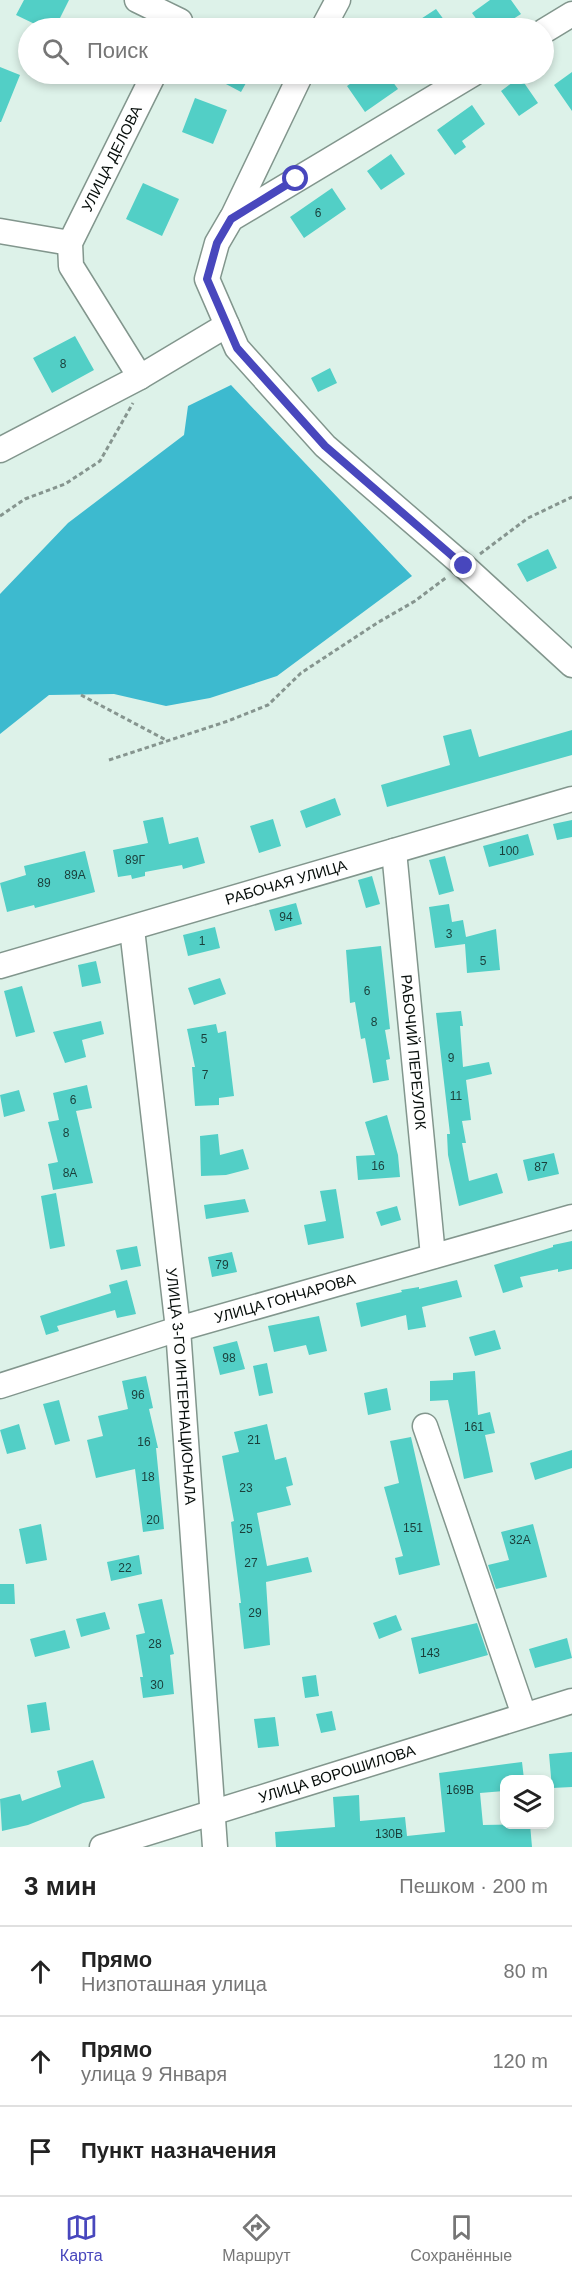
<!DOCTYPE html>
<html lang="ru">
<meta charset="utf-8">
<style>
body{margin:0;font-family:Arial,sans-serif;background:#f6f6f6;color:#222}
.controls{position:absolute;right:18px;bottom:18px;display:grid;overflow:hidden;border-radius:12px;box-shadow:0 3px 9px #0003}
.controls button{width:54px;height:54px;display:grid;place-items:center;padding:0;border:0;border-bottom:2px solid #e0e0e0;background:#fff;color:#222;font:30px sans-serif}
.stop{position:absolute;width:18px;height:18px;margin:-14px;border:4px solid #4847bd;border-radius:50%;background:#fff}
.stop.end{background:#4847bd;border-color:#fff;box-shadow:0 2px 6px #0008}
.list{margin:0;padding:0;list-style:none}
h2{display:flex;justify-content:space-between;align-items:center;height:78px;margin:0;padding:0 24px;font-size:26px}
h2 small{font-size:20px;font-weight:400;color:#767676}
.list li{display:grid;grid-template-columns:39px 1fr auto;gap:18px;align-items:center;box-sizing:border-box;height:90px;padding:0 24px;border-top:2px solid #e0e0e0}
.list b{display:block;font-size:22px;white-space:nowrap}
.list p{margin:0;font-size:20px;white-space:nowrap;color:#767676}
.list em{font-size:20px;font-style:normal;color:#767676}
.icon{flex:none;width:33px;height:33px;fill:none;stroke:currentColor;stroke-width:2;stroke-linecap:round;stroke-linejoin:round}
.map{position:relative;flex:none;width:572px;height:1847px;overflow:hidden}
.search{position:absolute;background:#fff;box-shadow:0 3px 9px #0003;left:18px;right:18px;top:18px;height:66px;display:flex;align-items:center;gap:15px;box-sizing:border-box;padding:0 21px;border-radius:33px;color:#767676;font-size:22px}
.sheet{height:348px;background:#fff}
nav{display:flex;justify-content:space-around;align-items:center;box-sizing:border-box;height:84px;border-top:2px solid #e0e0e0;background:#fff;font-size:16px;color:#767676}
nav a{display:grid;justify-items:center;gap:3px}
nav .on{color:#4847bd}
.map>svg:first-child{display:block}
.water{fill:#3dbacf}
.building{fill:#52cfc6}
.lines{fill:none;stroke-linecap:round;stroke-linejoin:round}
.minor-casing{stroke:#82968d;stroke-width:27}
.path{stroke:#86958f;stroke-width:3;stroke-dasharray:4.5 3;stroke-linecap:butt}
.minor{stroke:#fff;stroke-width:24}
.route{stroke:#4847bd;stroke-width:8}
.labels{text-anchor:middle;stroke-width:6;stroke-linejoin:round;paint-order:stroke}
.number-label{font-size:12px;fill:#1a3e3a}
.street-label{font-size:15px;fill:#070e0b;stroke:#ddf2e9}
</style>
<div class="map">
<svg width="572" height="1847" viewBox="0 0 572 1847">
<rect width="100%" height="100%" fill="#ddf2e9"/>
<path class="water" d="M231 385 412 576 277 676 210 698 166 706 114 694 49 695 0 734V594L68 523 184 435 188 406Z"/>
<path class="building" d="M24 0H69L55 28H43L16 15Z
M490 0H511L521 14 499 28H483L472 13Z
M436 9 450 28H407Z
M0 67 20 75 1 122H0Z
M572 72V111L554 85Z
M207 74H251L241 92Z
M364 74H387L398 89 365 112 347 86Z
M520 77 538 103 519 116 501 91Z
M195 98 227 110 213 144 182 132Z
M472 105 485 124 462 141 466 147 455 155 437 130Z
M391 154 405 174 381 190 367 171Z
M143 183 179 199 162 236 126 219Z
M332 188 346 209 304 238 290 217Z
M75 336 94 370 52 393 33 358Z
M330 368 337 383 318 392 311 378Z
M548 549 557 568 527 582 517 564Z
M471 729 479 757 572 730V755L387 807 381 785 450 765 443 736Z
M335 798 341 815 306 828 300 811Z
M163 817 169 844 198 837 205 863 183 869 182 865 145 872V876L132 879 131 875 118 877 113 850 148 843 143 821Z
M273 819 281 846 259 853 250 826Z
M572 820V837L557 840 553 824Z
M528 834 534 855 489 867 483 846Z
M85 851 95 892 35 908 34 905 7 912 0 883 26 875 24 866Z
M445 856 454 891 439 895 429 860Z
M372 876 380 904 366 908 358 880Z
M296 903 302 924 275 931 269 910Z
M449 904 452 922 463 920 466 937 496 929 500 970 467 973 465 944 435 948 429 907Z
M215 927 220 948 188 956 183 935Z
M381 946 390 1029 385 1030 390 1059 386 1060 389 1080 373 1083 365 1038 361 1039 355 1002 350 1003 346 950Z
M96 961 101 983 82 987 78 965Z
M220 978 226 994 194 1005 188 988Z
M22 986 35 1032 16 1037 4 991Z
M461 1011 463 1026H460L463 1067 489 1062 492 1074 466 1080 471 1120 462 1121 466 1143H462L469 1181 497 1173 503 1193 459 1206 448 1155 447 1134H450L436 1013Z
M101 1021 104 1034 82 1040 86 1057 65 1063 53 1032Z
M216 1024 218 1033 226 1031 234 1096 219 1098V1105L195 1106 192 1067H195L187 1029Z
M87 1085 92 1108 76 1111 93 1183 53 1190 48 1164 58 1162 48 1122 59 1120 53 1093Z
M19 1090 25 1111 4 1117 0 1095Z
M387 1115 398 1155 400 1177 358 1180 356 1156 375 1155 365 1122Z
M218 1134 220 1155 243 1149 249 1169 226 1175 201 1176 200 1136Z
M554 1153 559 1174 528 1181 523 1160Z
M336 1189 344 1238 308 1245 304 1225 326 1221 320 1191Z
M56 1193 65 1246 50 1249 41 1196Z
M245 1199 249 1212 206 1219 204 1205Z
M397 1206 401 1220 381 1226 376 1212Z
M572 1241V1269L558 1272V1269L520 1277 523 1287 503 1293 494 1265 553 1247V1245Z
M137 1246 141 1266 121 1270 116 1250Z
M232 1252 237 1272 212 1277 208 1257Z
M127 1280 136 1314 117 1318 115 1310 57 1326 59 1331 46 1335 40 1316 111 1293 109 1285Z
M457 1280 462 1297 422 1307 426 1327 408 1330 406 1315 361 1327 356 1303 402 1292 401 1290 419 1287V1289Z
M319 1316 327 1351 309 1355 306 1345 274 1352 268 1326Z
M495 1330 501 1349 475 1356 469 1337Z
M237 1341 245 1369 220 1375 213 1347Z
M267 1363 273 1393 259 1396 253 1366Z
M475 1371 478 1415 490 1412 495 1433 485 1435 493 1472 464 1479 448 1400 430 1401V1381L453 1380V1373Z
M146 1376 153 1408 149 1409 158 1448H156L164 1529 143 1532 135 1469 96 1478 87 1440 103 1436 98 1416 128 1409 122 1381Z
M387 1388 391 1410 368 1415 364 1393Z
M59 1400 70 1441 55 1445 43 1404Z
M19 1424 26 1449 7 1454 0 1430Z
M267 1424 275 1460 286 1457 293 1485 286 1487 291 1505 257 1513 267 1566 308 1557 312 1572 266 1582 270 1645 244 1649 239 1603H241L231 1522 234 1521 222 1456 239 1452 234 1432Z
M411 1437 440 1565 399 1575 395 1558 403 1556 384 1487 399 1483 390 1441Z
M572 1450V1468L535 1480 530 1463Z
M41 1524 47 1560 26 1564 19 1529Z
M533 1524 547 1577 496 1589 488 1565 509 1560 501 1532Z
M139 1555 142 1574 111 1581 107 1562Z
M0 1584H14L15 1604H0Z
M162 1599 174 1654 170 1655 174 1694 143 1698 140 1677H143L136 1635 145 1633 138 1604Z
M105 1612 110 1629 81 1637 76 1619Z
M396 1615 402 1630 379 1639 373 1623Z
M477 1623 488 1655 419 1674 411 1638Z
M65 1630 70 1648 35 1657 30 1639Z
M567 1638 572 1658 535 1668 529 1649Z
M316 1675 319 1696 305 1698 302 1677Z
M46 1702 50 1730 31 1733 27 1705Z
M332 1711 336 1730 321 1733 316 1714Z
M275 1717 279 1746 258 1748 254 1719Z
M572 1752V1787L552 1788 549 1754Z
M93 1760 105 1798 83 1803 28 1825 2 1831 0 1799 20 1794 22 1801 61 1787 57 1771Z
M522 1762 524 1779H504V1791L480 1793 483 1825 530 1824 532 1847H276L275 1832 335 1827 333 1797 359 1795 360 1821 405 1817 407 1836 445 1832 439 1773Z"/>
<g class="lines">
<g class="minor-casing">
<g id="minor">
<path d="M137 0 180 21 176 28"/>
<path d="M323 28 338 0"/>
<path d="M544 31 572 14"/>
<path d="M473 74 231 219 217 243 207 279 237 348 325 446 464 566 572 665"/>
<path d="M232 218 301 74"/>
<path d="M0 231 70 243"/>
<path id="s1" d="M140 377 71 266 70 243 154 74"/>
<path d="M0 450 140 377 227 325"/>
<path id="s2" d="M394 851 433 1256"/>
<path id="s3" d="M132 929 178 1329 215 1847"/>
<path id="s4" d="M0 966 572 799"/>
<path id="s5" d="M0 1386 178 1329 572 1217"/>
<path d="M425 1426 524 1715"/>
<path id="s6" d="M102 1847 572 1701"/>
</g>
</g>
<path class="path" d="M0 516 25 499 65 484 100 461 133 403
M480 554 528 518 572 497
M81 695 166 740
M109 760 228 721 268 705 301 673 377 623 415 601 447 577"/>
<use href="#minor" class="minor"/>
</g>
<g class="lines">
<path class="route" d="M296 179 231 219 217 243 207 279 237 348 325 446 464 566"/>
</g>
<g class="labels">
<g class="number-label">
<text x="318" y="217">6</text>
<text x="63" y="368">8</text>
<text x="509" y="855">100</text>
<text x="135" y="864">89Г</text>
<text x="75" y="879">89А</text>
<text x="44" y="887">89</text>
<text x="286" y="921">94</text>
<text x="449" y="938">3</text>
<text x="202" y="945">1</text>
<text x="483" y="965">5</text>
<text x="367" y="995">6</text>
<text x="374" y="1026">8</text>
<text x="204" y="1043">5</text>
<text x="451" y="1062">9</text>
<text x="205" y="1079">7</text>
<text x="456" y="1100">11</text>
<text x="73" y="1104">6</text>
<text x="66" y="1137">8</text>
<text x="378" y="1170">16</text>
<text x="541" y="1171">87</text>
<text x="70" y="1177">8А</text>
<text x="222" y="1269">79</text>
<text x="229" y="1362">98</text>
<text x="138" y="1399">96</text>
<text x="474" y="1431">161</text>
<text x="254" y="1444">21</text>
<text x="144" y="1446">16</text>
<text x="148" y="1481">18</text>
<text x="246" y="1492">23</text>
<text x="153" y="1524">20</text>
<text x="413" y="1532">151</text>
<text x="246" y="1533">25</text>
<text x="520" y="1544">32А</text>
<text x="251" y="1567">27</text>
<text x="125" y="1572">22</text>
<text x="255" y="1617">29</text>
<text x="155" y="1648">28</text>
<text x="430" y="1657">143</text>
<text x="157" y="1689">30</text>
<text x="460" y="1794">169В</text>
<text x="389" y="1838">130В</text>
</g>
<g class="street-label">
<text dy="5" stroke="none"><textPath href="#s1" startOffset="248">УЛИЦА ДЕЛОВА</textPath></text>
<text dy="5" stroke="none"><textPath href="#s4" startOffset="298">РАБОЧАЯ УЛИЦА</textPath></text>
<text dy="5" stroke="none"><textPath href="#s2" startOffset="202">РАБОЧИЙ ПЕРЕУЛОК</textPath></text>
<text dy="5" stroke="none"><textPath href="#s5" startOffset="298">УЛИЦА ГОНЧАРОВА</textPath></text>
<text dy="5" stroke="none"><textPath href="#s3" startOffset="460">УЛИЦА 3-ГО ИНТЕРНАЦИОНАЛА</textPath></text>
<text dy="5" stroke="none"><textPath href="#s6" startOffset="246">УЛИЦА ВОРОШИЛОВА</textPath></text>
</g>
</g>
</svg>
<div class="controls">
<button><svg class="icon" aria-label="layers" viewBox="0 0 24 24"><path d="M12 4l9 5-9 5-9-5zM3 14l9 5 9-5"/></svg></button>
</div>
<div class="stop" style="left:296px;top:179px"></div>
<div class="stop end" style="left:464px;top:566px"></div>
<div class="search"><svg class="icon" aria-label="search" viewBox="0 0 24 24"><circle cx="10" cy="10" r="6"/><path d="M15 15l6 6"/></svg>Поиск</div>
</div>
<section class="sheet">
<h2>3 мин<small>Пешком · 200 m</small></h2>
<ul class="list">
<li><svg class="icon" aria-label="ahead" viewBox="0 0 24 24"><path d="M12 20V5M6 11l6-6 6 6"/></svg><div><b>Прямо</b><p>Низпоташная улица</p></div><em>80 m</em></li>
<li><svg class="icon" aria-label="ahead" viewBox="0 0 24 24"><path d="M12 20V5M6 11l6-6 6 6"/></svg><div><b>Прямо</b><p>улица 9 Января</p></div><em>120 m</em></li>
<li><svg class="icon" aria-label="arrive" viewBox="0 0 24 24"><path d="M6 21V4h12l-3 4 3 4H6"/></svg><div><b>Пункт назначения</b></div></li>
</ul>
</section>
<nav>
<a class="on"><svg class="icon" aria-label="map" viewBox="0 0 24 24"><path d="M3 6l6-2 6 2 6-2v14l-6 2-6-2-6 2zM9 4v14M15 6v14"/></svg>Карта</a>
<a><svg class="icon" aria-label="directions" viewBox="0 0 24 24"><path d="M12 3l9 9-9 9-9-9zM9 14v-3h6M13 9l2 2-2 2"/></svg>Маршрут</a>
<a><svg class="icon" aria-label="saved" viewBox="0 0 24 24"><path d="M7 4h10v16l-5-4-5 4z"/></svg>Сохранённые</a>
</nav>
